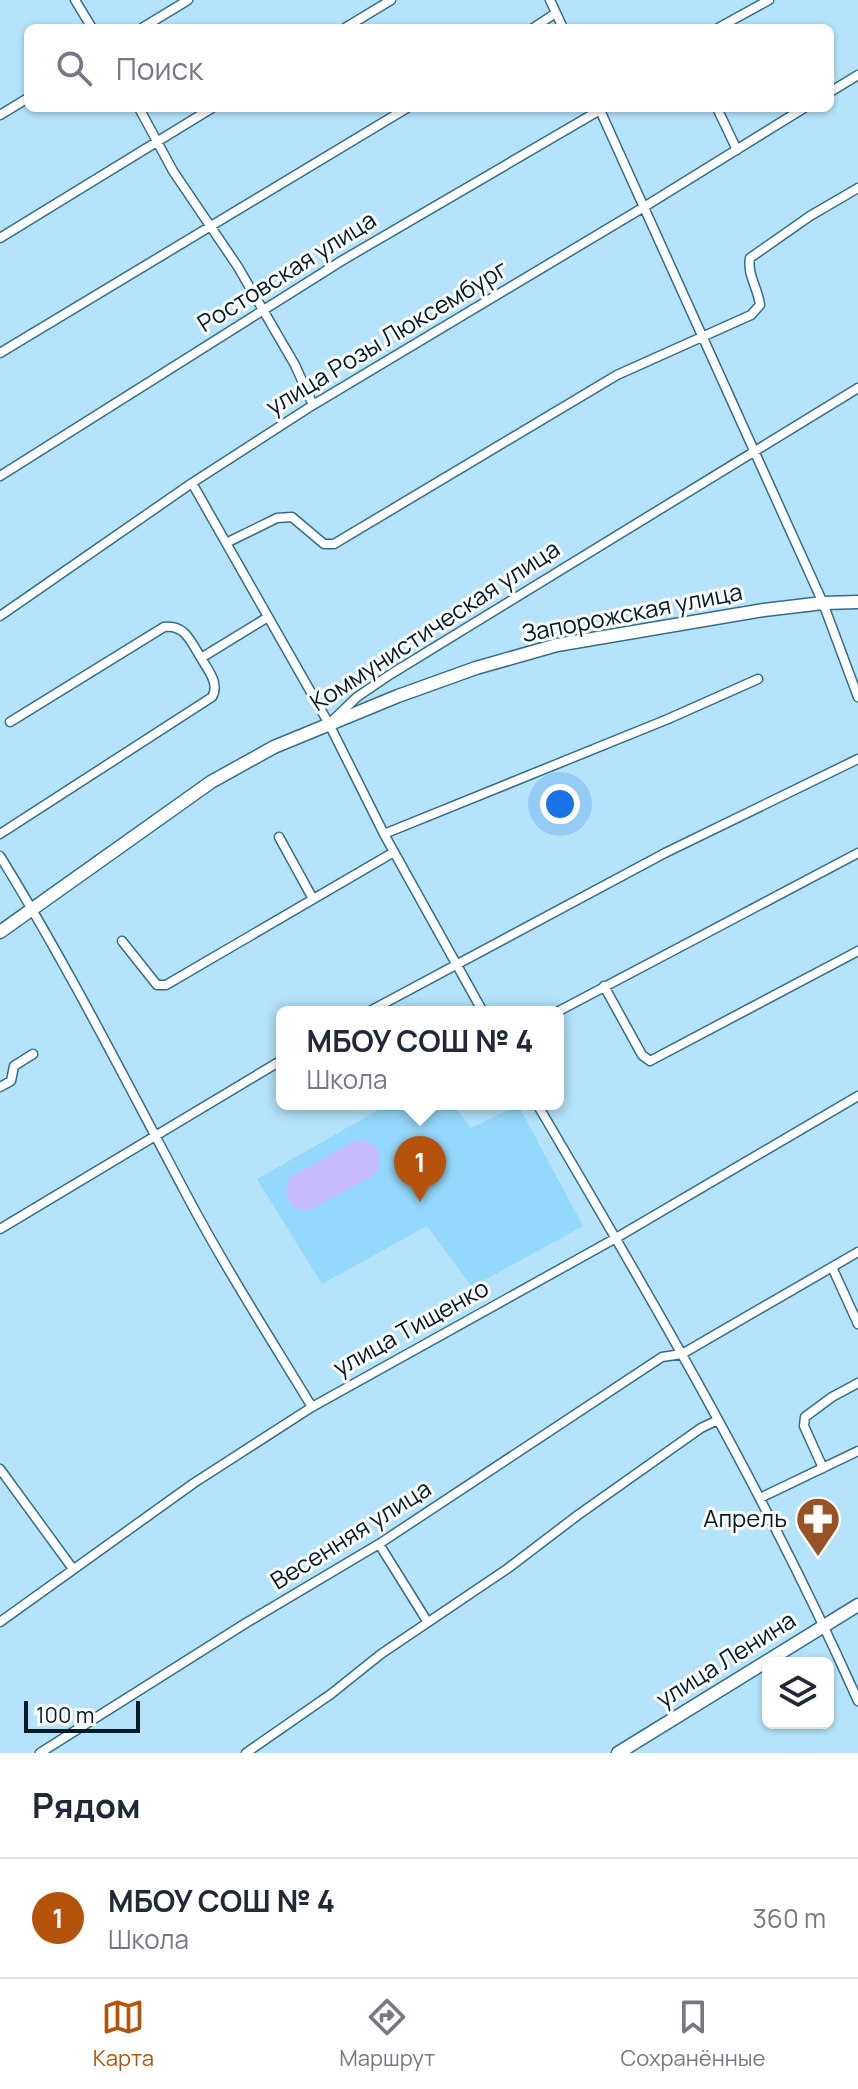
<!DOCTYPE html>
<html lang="ru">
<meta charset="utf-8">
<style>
body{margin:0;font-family:Manrope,sans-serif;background:#f6f6f7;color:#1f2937}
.controls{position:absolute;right:24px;bottom:24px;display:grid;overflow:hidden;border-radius:12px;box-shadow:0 2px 6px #0004}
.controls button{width:72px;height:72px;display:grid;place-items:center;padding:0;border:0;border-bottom:2px solid #e0e1e3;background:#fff;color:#1f2937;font:40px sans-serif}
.scale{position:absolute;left:24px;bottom:20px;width:116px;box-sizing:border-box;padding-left:8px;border:4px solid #031b26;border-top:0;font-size:22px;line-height:28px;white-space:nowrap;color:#031b26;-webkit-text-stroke:6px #fcfcfc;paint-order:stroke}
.you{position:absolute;left:560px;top:804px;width:28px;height:28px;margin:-20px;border:6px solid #fff;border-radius:50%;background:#1a73e8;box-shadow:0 0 0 12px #1a73e833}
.badge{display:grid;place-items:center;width:52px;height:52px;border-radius:50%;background:#b45309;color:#fff;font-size:26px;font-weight:700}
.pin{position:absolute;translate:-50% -66px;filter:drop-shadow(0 2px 4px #0008)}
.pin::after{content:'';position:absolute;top:42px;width:28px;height:24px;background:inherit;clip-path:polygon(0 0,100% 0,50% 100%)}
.popup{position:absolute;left:276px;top:1006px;width:288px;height:104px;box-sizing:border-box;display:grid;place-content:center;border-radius:12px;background:#fff;filter:drop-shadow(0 2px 6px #0005);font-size:26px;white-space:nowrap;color:#747a83}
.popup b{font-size:30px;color:#1f2937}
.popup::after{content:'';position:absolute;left:50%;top:100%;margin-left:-16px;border:16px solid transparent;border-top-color:#fff}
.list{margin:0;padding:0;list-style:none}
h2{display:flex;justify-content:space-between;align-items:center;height:104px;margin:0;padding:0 32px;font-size:34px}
h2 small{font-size:26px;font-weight:400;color:#747a83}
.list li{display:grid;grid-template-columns:52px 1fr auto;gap:24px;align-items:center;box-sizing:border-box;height:120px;padding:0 32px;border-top:2px solid #e0e1e3}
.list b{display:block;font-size:30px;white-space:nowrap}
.list p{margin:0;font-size:26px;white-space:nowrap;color:#747a83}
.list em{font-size:26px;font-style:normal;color:#747a83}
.icon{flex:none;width:44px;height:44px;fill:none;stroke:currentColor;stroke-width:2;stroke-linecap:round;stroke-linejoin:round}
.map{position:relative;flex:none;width:858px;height:1753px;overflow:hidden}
.search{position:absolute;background:#fff;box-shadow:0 2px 6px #0004;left:24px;right:24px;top:24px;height:88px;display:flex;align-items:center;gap:20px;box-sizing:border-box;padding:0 28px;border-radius:12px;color:#747a83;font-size:30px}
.sheet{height:224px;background:#fff}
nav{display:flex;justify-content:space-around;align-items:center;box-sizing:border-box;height:112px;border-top:2px solid #e0e1e3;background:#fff;font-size:22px;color:#747a83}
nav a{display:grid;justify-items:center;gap:4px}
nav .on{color:#b45309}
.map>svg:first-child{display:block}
.built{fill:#94d8fb}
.green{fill:#c5bcf9}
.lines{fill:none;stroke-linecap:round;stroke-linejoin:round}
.street-casing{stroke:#346d88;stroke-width:11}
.secondary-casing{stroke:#346d88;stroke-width:15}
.street{stroke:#fff;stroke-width:8}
.secondary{stroke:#fff;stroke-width:12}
.labels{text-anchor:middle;stroke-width:6;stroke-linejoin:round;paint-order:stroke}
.street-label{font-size:24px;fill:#031b26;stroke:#fcfcfc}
.poi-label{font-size:24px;fill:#031b26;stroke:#fcfcfc;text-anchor:end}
</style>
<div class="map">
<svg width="858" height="1753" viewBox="0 0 858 1753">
<rect width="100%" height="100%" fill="#b4e3fb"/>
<path class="built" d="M389 1104H453L471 1128 518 1105 583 1226 472 1287 427 1226 322 1284 257 1179Z"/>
<path class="green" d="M357 1140 367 1141 377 1149 380 1160 378 1170 371 1177 312 1209C298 1212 290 1206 286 1193L290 1177Z"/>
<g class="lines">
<g class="street-casing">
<path id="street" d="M75 0 92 28
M550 0 563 28
M142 28 188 0
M345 28 391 0
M533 28 556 13
M718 28 769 0
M830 92 858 75
M139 108 173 171 238 267 295 365 313 405
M599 108 823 603 858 697
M717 108 737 150
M0 115 28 98
M0 238 212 108
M0 353 407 108
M0 476 343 260 600 110
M192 483 329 724 384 834 483 1012
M226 543 277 518 292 517 324 544H334L617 375 751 315 760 305C758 288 747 275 750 258L810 216 858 188
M0 616 192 483 313 405 644 207 804 108
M332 721 357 697 391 674 858 388
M10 722 164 627C185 624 191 642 201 658L268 617
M0 834 212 697C220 684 208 670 201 658
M384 834 668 719 758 679
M279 837 313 899
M0 856C67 965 125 1079 185 1192 224 1266 269 1336 312 1407
M122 941 157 985H166L394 852
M604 986 642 1055 650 1061 858 951
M368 1012 665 853 858 759
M557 1012 858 853
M0 1087 11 1081 14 1066 33 1054
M537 1104C652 1299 766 1494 858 1701
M0 1229 282 1060
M832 1267 858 1324
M823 1468 804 1426 805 1417 832 1397 858 1383
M0 1469 73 1569
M760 1498 858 1451
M379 1544 427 1621
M0 1622 194 1483 312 1407 616 1238 858 1096
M40 1753 246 1623 379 1544 662 1357 682 1354 858 1252
M246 1753 331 1694 381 1654 507 1569 578 1515 701 1428 718 1420"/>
</g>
<g class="secondary-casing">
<path id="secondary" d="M0 932 211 782 274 747 398 696 476 668 557 645 764 610 823 603 858 602
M618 1753 858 1605"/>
</g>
<use href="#street" class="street"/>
<use href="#secondary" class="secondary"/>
</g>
<defs>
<g id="pharmacy-pin" transform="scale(2.3)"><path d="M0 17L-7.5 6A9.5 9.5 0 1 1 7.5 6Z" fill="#975226" stroke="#fcfcfc"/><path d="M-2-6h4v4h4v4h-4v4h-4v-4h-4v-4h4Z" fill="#fff"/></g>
</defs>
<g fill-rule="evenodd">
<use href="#pharmacy-pin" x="818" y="1519"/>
</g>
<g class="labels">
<g class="street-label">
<text transform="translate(287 272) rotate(-32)" y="8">Ростовская улица</text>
<text transform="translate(387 338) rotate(-31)" y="8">улица Розы Люксембург</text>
<text transform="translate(632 613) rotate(-11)" y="8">Запорожская улица</text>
<text transform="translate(435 626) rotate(-33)" y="8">Коммунистическая улица</text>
<text transform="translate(411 1328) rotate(-29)" y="8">улица Тищенко</text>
<text transform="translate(351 1535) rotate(-32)" y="8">Весенняя улица</text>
<text transform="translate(726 1660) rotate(-32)" y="8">улица Ленина</text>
</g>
<g class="poi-label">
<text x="787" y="1527">Апрель</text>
</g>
</g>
</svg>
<div class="controls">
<button><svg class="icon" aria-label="layers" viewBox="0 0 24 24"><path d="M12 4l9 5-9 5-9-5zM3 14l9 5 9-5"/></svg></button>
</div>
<div class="scale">100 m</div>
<div class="you"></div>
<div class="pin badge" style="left:420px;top:1202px">1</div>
<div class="popup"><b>МБОУ СОШ № 4</b>Школа</div>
<div class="search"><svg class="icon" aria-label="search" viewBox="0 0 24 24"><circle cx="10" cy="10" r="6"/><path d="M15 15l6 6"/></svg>Поиск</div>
</div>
<section class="sheet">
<h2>Рядом<small></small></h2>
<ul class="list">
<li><span class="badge">1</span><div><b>МБОУ СОШ № 4</b><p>Школа</p></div><em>360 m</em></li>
</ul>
</section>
<nav>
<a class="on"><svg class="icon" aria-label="map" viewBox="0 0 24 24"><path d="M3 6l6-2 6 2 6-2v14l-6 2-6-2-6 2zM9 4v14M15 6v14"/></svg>Карта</a>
<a><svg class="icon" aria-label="directions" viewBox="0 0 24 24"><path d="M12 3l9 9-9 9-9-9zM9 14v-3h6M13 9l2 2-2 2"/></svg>Маршрут</a>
<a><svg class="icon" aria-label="saved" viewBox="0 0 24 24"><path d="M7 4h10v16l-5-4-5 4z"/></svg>Сохранённые</a>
</nav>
